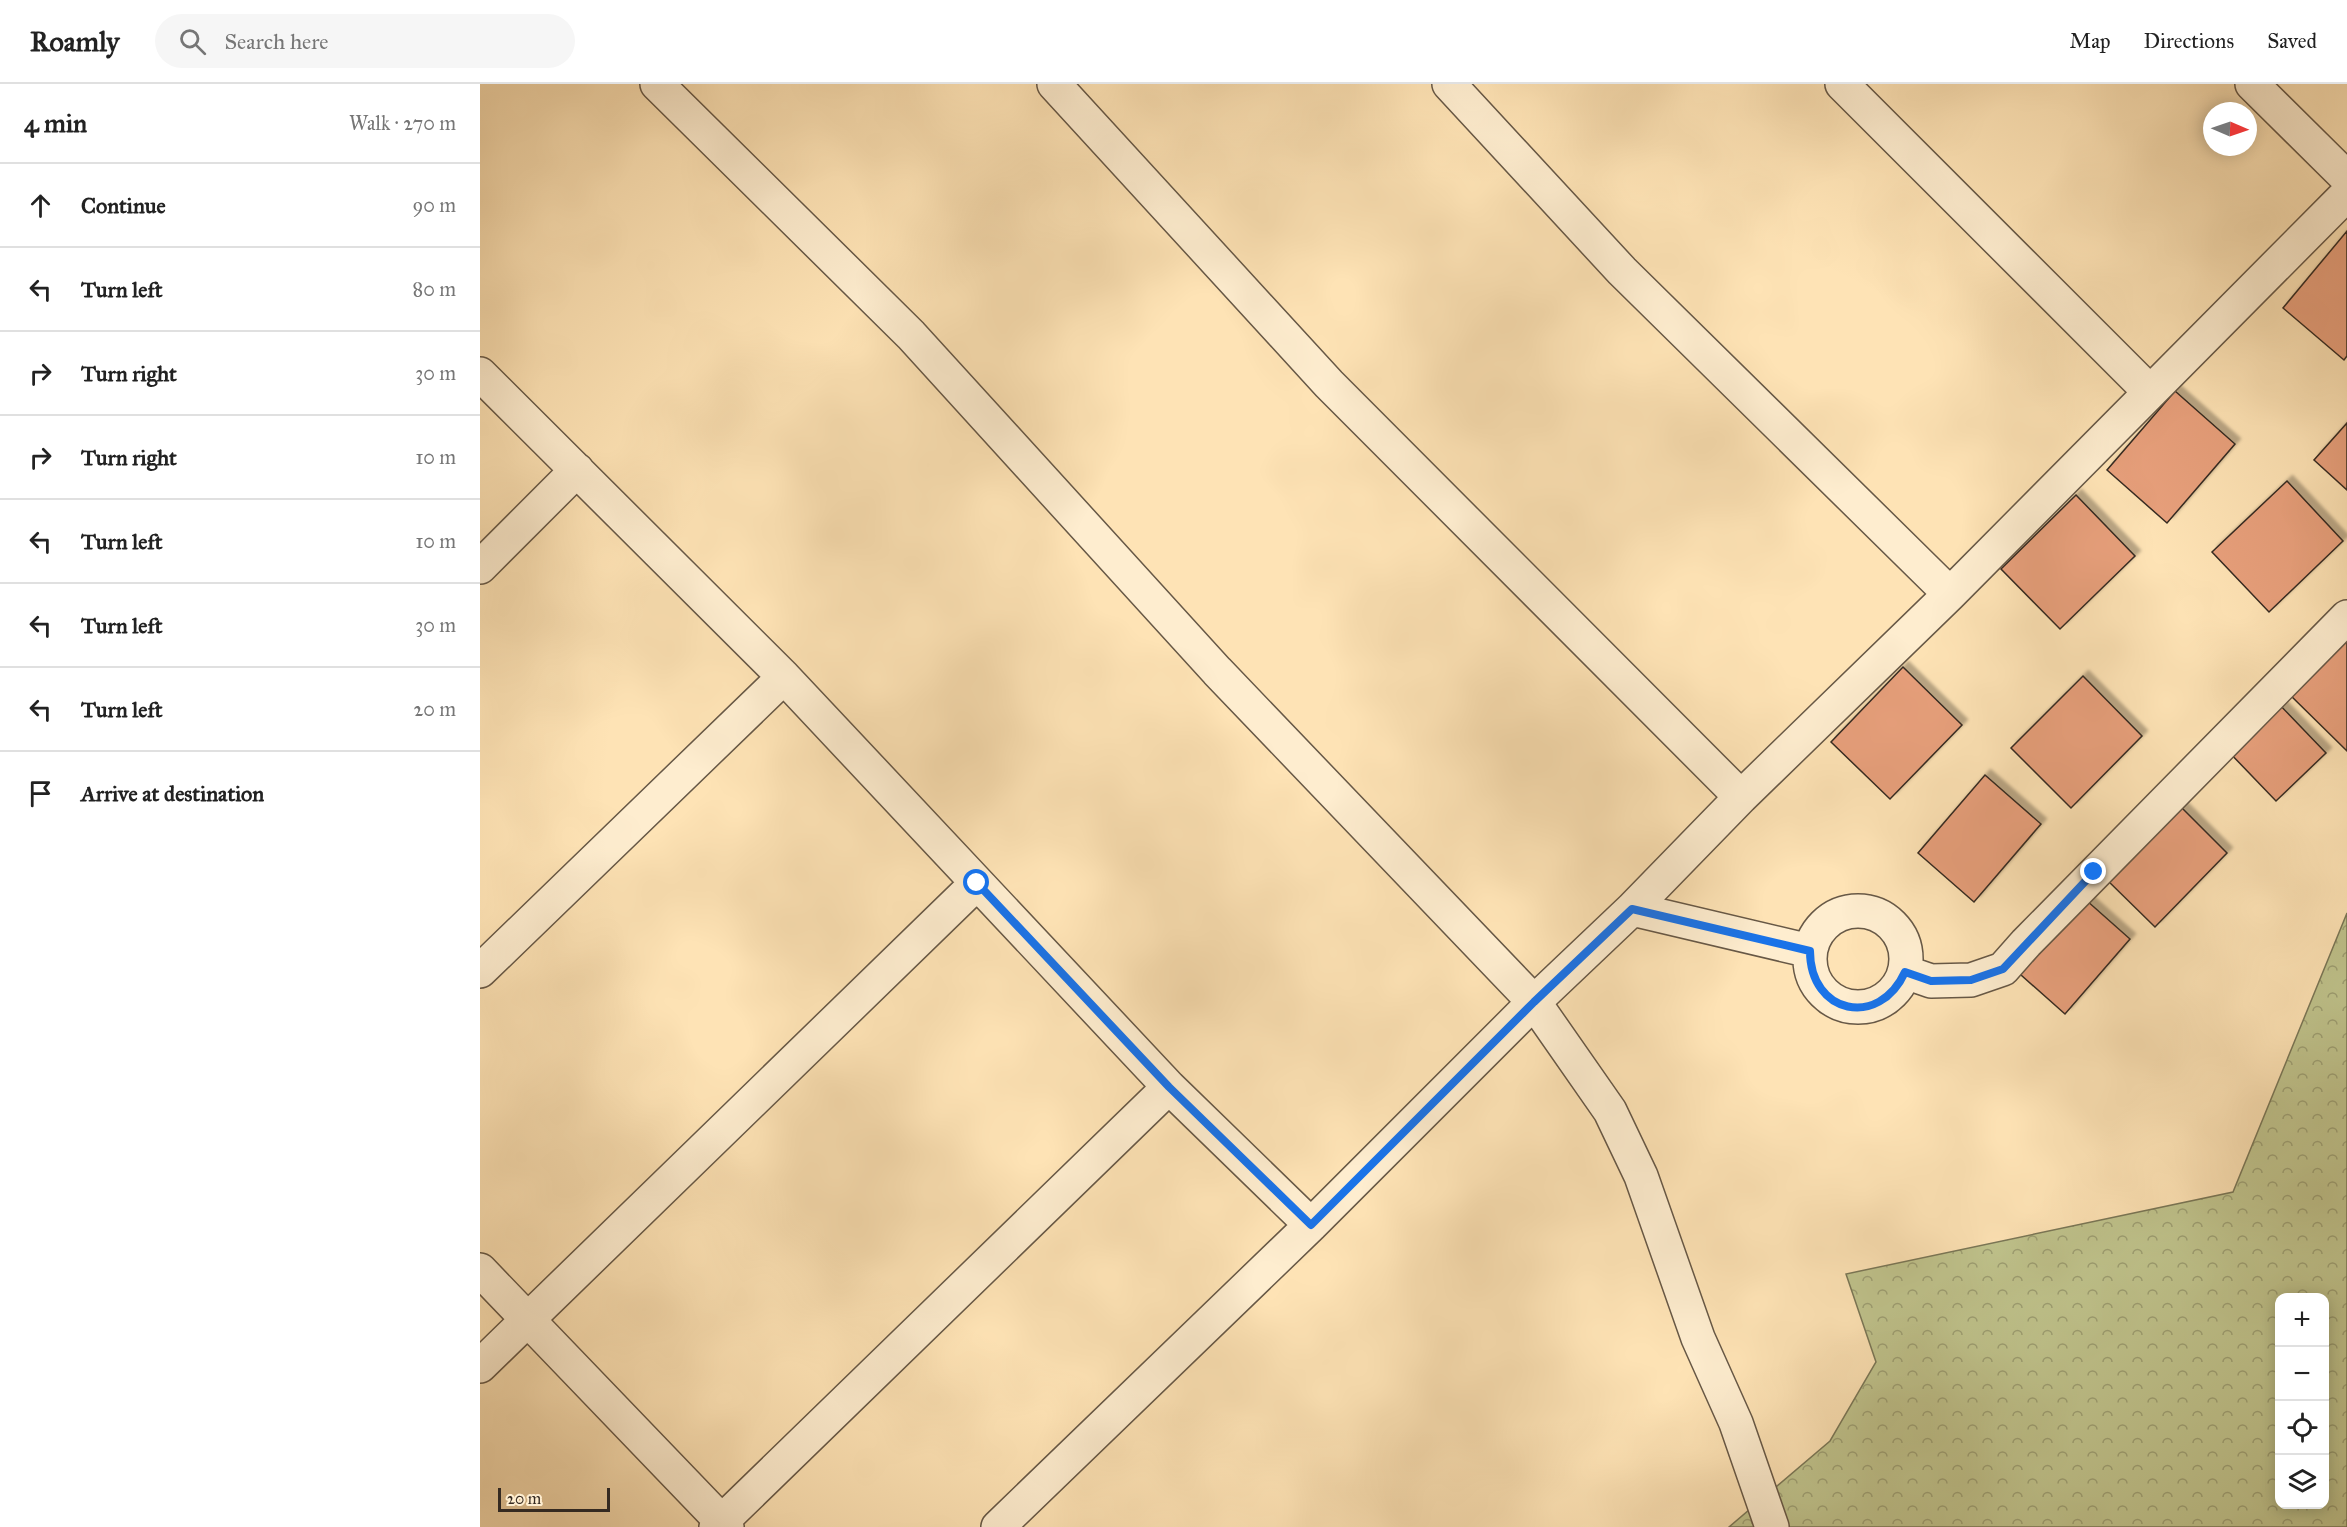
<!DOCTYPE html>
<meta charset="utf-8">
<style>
body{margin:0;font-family:"IM FELL Great Primer",serif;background:#f6f6f6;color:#222}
.controls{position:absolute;right:18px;bottom:18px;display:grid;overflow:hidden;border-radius:12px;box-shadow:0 3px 15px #0003}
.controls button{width:54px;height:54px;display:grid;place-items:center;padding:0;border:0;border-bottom:2px solid #e0e0e0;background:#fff;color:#222;font:30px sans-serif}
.compass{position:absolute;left:1723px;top:18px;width:54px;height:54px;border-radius:50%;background:#fff;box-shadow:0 3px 15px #0003;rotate:92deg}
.scale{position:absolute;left:18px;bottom:15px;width:112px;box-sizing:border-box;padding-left:6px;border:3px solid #352a21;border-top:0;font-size:16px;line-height:21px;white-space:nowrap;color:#352a21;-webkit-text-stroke:4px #feedcf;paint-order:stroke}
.stop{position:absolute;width:18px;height:18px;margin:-14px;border:4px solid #1a73e8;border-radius:50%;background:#fff}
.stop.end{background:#1a73e8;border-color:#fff;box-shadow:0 2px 6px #0008}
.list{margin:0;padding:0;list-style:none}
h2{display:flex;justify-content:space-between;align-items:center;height:78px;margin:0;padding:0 24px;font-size:26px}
h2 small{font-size:20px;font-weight:400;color:#767676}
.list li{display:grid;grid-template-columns:39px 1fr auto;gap:18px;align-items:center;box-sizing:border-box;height:84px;padding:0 24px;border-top:2px solid #e0e0e0}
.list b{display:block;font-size:22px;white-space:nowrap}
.list em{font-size:20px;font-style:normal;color:#767676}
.icon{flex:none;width:33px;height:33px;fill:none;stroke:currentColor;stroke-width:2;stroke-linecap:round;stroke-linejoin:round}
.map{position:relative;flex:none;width:1867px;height:1443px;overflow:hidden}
header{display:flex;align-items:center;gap:36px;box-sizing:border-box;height:84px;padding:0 30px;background:#fff;border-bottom:2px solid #e0e0e0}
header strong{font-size:28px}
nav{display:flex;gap:33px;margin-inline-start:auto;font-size:21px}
.search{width:420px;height:54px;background:#f6f6f6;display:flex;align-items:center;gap:15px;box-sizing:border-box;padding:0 21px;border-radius:33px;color:#767676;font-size:22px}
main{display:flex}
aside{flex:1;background:#fff}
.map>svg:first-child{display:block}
.forest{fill:url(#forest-crowns);stroke:#7a7757;stroke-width:1.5;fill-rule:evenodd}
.building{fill:#e8a07b;stroke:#352a21;stroke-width:1.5;filter:url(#shadow)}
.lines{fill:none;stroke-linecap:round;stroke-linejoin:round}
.minor-casing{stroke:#675846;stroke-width:36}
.minor{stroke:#feedcf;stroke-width:33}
.route{stroke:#1a73e8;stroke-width:8}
</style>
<header>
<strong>Roamly</strong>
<div class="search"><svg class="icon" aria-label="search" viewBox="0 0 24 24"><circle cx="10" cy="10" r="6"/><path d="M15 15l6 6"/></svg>Search here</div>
<nav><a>Map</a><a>Directions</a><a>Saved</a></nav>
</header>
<main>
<aside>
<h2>4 min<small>Walk · 270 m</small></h2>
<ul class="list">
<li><svg class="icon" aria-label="ahead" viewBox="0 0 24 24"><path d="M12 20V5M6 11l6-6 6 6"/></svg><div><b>Continue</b></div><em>90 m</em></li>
<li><svg class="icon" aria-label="left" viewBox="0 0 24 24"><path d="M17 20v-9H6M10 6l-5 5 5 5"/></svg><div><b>Turn left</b></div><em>80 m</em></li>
<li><svg class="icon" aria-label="right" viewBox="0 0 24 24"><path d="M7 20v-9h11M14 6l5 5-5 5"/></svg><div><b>Turn right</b></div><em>30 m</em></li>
<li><svg class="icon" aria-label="right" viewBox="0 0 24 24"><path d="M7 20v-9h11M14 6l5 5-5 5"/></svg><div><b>Turn right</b></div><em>10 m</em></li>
<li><svg class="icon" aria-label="left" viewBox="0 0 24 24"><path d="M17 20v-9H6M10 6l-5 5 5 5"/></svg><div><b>Turn left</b></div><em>10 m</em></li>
<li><svg class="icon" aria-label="left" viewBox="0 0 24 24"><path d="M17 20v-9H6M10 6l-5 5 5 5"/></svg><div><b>Turn left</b></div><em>30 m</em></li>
<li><svg class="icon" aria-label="left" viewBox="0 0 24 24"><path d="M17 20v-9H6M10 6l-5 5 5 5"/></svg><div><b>Turn left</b></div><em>20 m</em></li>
<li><svg class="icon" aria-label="arrive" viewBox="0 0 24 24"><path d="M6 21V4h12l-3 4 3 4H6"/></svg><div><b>Arrive at destination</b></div></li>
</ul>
</aside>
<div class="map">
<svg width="1867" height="1443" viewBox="0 0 1867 1443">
<defs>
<pattern id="forest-crowns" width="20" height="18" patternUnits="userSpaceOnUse" patternTransform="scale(1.5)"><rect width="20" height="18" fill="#c0c48d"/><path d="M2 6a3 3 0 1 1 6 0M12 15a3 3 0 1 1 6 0" fill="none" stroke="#9d9f73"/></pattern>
<filter id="shadow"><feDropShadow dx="5.5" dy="-5.5" stdDeviation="1.5" flood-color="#0004"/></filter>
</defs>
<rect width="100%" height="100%" fill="#fee3b5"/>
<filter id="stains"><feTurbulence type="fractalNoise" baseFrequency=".00333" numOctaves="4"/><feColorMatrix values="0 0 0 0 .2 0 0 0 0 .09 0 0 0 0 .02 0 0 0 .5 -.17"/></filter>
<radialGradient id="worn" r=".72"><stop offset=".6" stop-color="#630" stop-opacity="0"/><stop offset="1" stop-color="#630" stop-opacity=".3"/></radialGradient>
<path class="forest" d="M1867 829V1443H1249L1350 1357 1396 1278 1366 1190 1753 1108ZM1800 1214H1844V1420H1800Z"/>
<path class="building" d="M1867 147V272L1864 276 1803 224Z
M1695 307 1755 360 1687 439 1627 386Z
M1867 339V406L1834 376Z
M1807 397 1863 457 1789 528 1732 468Z
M1596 411 1655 472 1580 545 1521 485Z
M1867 545V667L1806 607Z
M1423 583 1482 641 1410 715 1351 658Z
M1603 592 1662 652 1591 724 1531 664Z
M1797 618 1846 669 1796 717 1747 666Z
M1505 691 1561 740 1494 818 1438 769Z
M1695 717 1747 769 1675 843 1622 791Z
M1597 808 1650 855 1585 930 1532 883Z"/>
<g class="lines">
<g class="minor-casing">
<path id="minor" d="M177 0 431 251 737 587 1054 918 1130 1027 1161 1092 1218 1254 1256 1339 1292 1443
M574 0 849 300 1261 713
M969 0 1142 187 1470 510
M1362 0 1669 307
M1772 0 1867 94
M0 290 304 593 689 1003 831 1141
M0 483 97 386
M1152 825 1330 867
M1330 875a48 48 0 1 1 96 0a48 48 0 1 1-96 0Z
M0 887 304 593
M1425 888 1451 897 1491 896 1523 885 1546 859 1867 533
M0 1186 247 1443
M0 1282 497 799
M236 1443 689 1003
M518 1443 831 1141 1054 918 1152 825 1261 713 1470 510 1867 110"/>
</g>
<use href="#minor" class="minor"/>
</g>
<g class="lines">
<path class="route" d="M497 799 689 1003 831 1141 1054 918 1152 825 1330 867C1330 930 1399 945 1425 888L1451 897 1491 896 1523 885 1614 788"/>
</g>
<rect width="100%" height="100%" filter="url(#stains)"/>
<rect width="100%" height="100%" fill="url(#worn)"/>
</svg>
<div class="controls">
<button>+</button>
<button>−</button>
<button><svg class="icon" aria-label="locate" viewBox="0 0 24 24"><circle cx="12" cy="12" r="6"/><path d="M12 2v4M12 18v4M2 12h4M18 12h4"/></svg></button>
<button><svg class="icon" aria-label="layers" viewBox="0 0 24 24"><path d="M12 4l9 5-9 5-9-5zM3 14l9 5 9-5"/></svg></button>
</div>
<svg class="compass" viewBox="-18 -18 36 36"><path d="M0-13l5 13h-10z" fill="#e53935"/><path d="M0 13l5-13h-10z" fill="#767676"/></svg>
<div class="scale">20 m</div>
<div class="stop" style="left:497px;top:799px"></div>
<div class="stop end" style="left:1614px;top:788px"></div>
</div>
</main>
